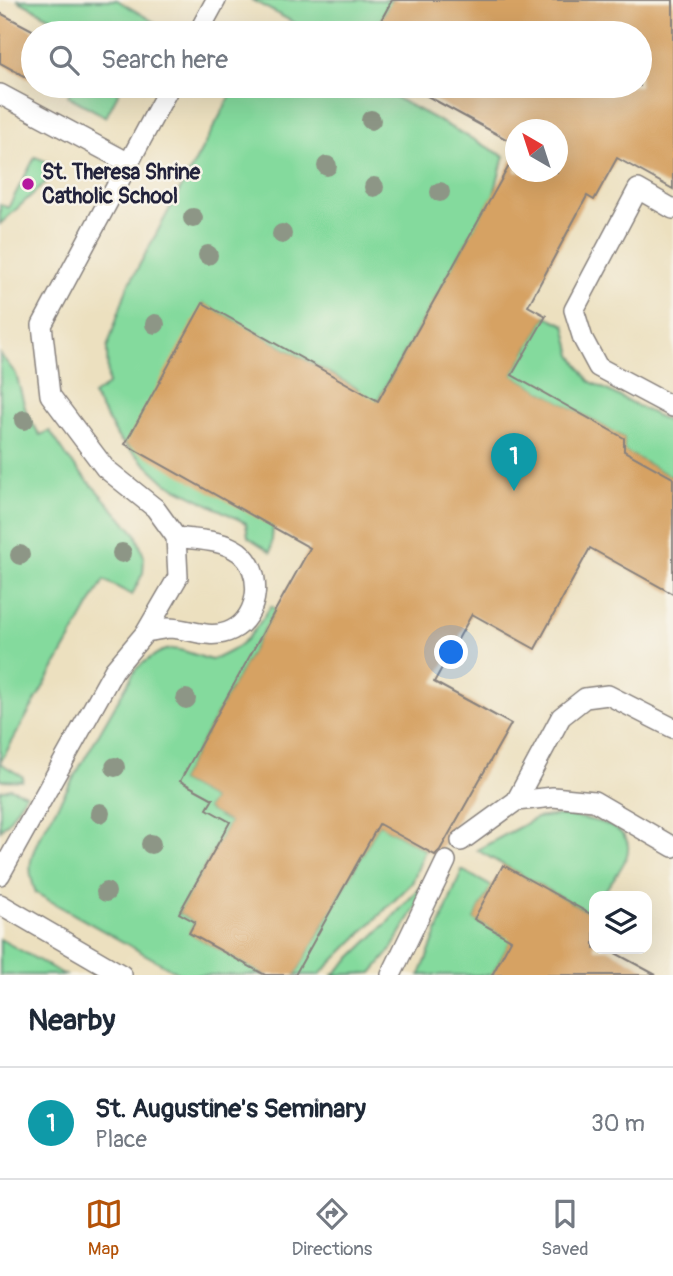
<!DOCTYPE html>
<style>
body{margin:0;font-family:Pangolin,sans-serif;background:#f2f2f3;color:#1f2937}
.controls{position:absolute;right:21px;bottom:21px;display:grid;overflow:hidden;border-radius:14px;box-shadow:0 7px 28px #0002}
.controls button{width:63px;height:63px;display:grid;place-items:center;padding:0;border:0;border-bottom:2px solid #e0e1e3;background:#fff;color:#1f2937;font:35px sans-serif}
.compass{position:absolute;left:505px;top:119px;width:63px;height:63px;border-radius:50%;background:#fff;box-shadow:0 7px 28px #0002;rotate:321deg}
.you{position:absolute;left:452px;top:653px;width:24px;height:24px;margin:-18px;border:5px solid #fff;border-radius:50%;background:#1a73e8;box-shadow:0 0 0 10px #1a73e833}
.badge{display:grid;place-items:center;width:46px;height:46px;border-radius:50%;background:#b45309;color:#fff;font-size:23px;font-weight:700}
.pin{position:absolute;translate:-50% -58px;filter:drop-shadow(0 2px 4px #0008)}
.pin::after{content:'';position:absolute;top:37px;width:24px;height:21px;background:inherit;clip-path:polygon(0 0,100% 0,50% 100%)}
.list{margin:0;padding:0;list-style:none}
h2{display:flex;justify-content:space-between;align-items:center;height:91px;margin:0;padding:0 28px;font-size:30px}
h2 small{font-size:23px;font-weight:400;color:#747a83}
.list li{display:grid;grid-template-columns:46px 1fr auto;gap:21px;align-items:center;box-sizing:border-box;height:112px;padding:0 28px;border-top:2px solid #e0e1e3}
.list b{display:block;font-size:26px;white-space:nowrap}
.list p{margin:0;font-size:23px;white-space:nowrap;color:#747a83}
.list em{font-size:23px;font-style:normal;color:#747a83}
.icon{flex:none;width:38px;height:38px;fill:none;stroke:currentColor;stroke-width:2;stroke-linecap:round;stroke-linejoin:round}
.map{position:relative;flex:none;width:673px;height:975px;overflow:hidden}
.search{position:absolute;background:#fff;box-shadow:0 7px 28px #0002;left:21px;right:21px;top:21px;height:77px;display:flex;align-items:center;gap:18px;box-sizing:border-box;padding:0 24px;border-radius:38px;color:#747a83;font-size:26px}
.sheet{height:203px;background:#fff}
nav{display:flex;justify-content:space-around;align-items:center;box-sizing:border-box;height:98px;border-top:2px solid #e0e1e3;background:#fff;font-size:19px;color:#747a83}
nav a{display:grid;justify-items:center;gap:4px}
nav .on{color:#b45309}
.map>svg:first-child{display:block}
.green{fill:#84da9d;stroke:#537e6c;stroke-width:2}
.building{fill:#d6a263}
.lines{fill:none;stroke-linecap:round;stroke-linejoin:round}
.service-casing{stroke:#87817d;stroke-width:22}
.service{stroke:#fff;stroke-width:19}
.tree{fill:#8d9686}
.poi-dot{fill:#b5179e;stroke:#f7f3e8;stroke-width:2.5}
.labels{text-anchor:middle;stroke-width:5;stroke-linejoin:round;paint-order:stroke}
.poi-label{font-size:21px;font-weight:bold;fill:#22223b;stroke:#f7f3e8;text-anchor:start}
</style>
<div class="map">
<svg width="673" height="975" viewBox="0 0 673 975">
<rect width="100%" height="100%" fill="#f7f3e8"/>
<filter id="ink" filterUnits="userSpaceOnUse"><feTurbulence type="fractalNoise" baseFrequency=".0143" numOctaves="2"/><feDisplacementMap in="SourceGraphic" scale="14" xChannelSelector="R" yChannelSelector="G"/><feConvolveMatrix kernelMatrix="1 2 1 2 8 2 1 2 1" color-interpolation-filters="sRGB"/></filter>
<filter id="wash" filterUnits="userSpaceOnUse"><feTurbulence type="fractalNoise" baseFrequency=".00686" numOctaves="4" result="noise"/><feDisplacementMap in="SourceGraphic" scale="28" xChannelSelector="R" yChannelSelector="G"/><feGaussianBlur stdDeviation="1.57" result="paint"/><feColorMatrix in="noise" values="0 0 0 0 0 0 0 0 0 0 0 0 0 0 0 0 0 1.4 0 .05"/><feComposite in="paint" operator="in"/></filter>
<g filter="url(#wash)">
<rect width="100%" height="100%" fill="#ece0bf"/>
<path class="green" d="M17 0H117L156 23 150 33H80Z
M252 0H392L374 33H313Z
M73 86H122L106 117 68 96Z
M236 86H374L504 156 494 194 368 418 358 389 204 304 273 526 271 552 248 537 246 523 166 483 119 439 93 395 108 385 107 348 127 288Z
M35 157 55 165 58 171 0 224V204L8 208Z
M546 316 565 325 572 355 589 381 673 424V478L624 451V438L512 375Z
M0 354 16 374 27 415 40 435 50 431 70 461 136 534 144 557 143 573 132 595 104 580 0 763 23 777 22 781 0 780Z
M271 606 276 609 180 781 213 799 207 809 230 822 179 913 195 922 190 933 265 975H182L36 893C27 869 29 860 39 838L136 669C171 640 172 648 211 660 244 648 253 634 271 606Z
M10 788 26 794 8 822 0 830V791Z
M561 815C582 818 640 823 626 858 621 871 609 884 601 896H594V906L589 913 477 850 536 818Z
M379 824 425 850 412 883 319 975H295Z
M462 870 530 908 489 891 474 919 504 936 514 935 492 975H420Z
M433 878 389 953 372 973 333 975 389 921 425 882Z
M0 939 65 975H0Z"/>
<g id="blocks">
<path class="building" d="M392 0H673V189L617 158 594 200 587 196 528 306 546 316 512 375 624 438V451L673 478V594L590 548 535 649 472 614 434 682 511 724 440 850 435 855 379 824 295 975H265L189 933 195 922 179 913 230 822 207 809 213 799 180 781 310 548 125 444 203 303 378 401 515 155V172H557V130H515V144L409 86H640V33H374Z
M0 13 38 33H33V81L0 63Z
M503 865 594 916V949H608L656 975H492L511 940 474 919Z"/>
</g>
</g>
<g filter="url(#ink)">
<use href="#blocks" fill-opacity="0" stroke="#87817d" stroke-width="2"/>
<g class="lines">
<g class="service-casing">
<path id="service" d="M198 33 216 0
M0 94 129 163
M673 209 638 189 574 310 583 339 598 367 673 407
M146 632C153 631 161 629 168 628 190 628 210 641 232 630 260 616 264 571 239 552 221 539 196 540 176 537
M673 728 608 695 585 698 561 717 516 801 553 797 594 801 673 847
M461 841 516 801
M0 875 114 670 146 632 178 577 176 537 155 508 105 468 50 395 42 325 170 86
M0 904 122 975
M391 975 446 861"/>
</g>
<use href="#service" class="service"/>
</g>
<g class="tree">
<circle cx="371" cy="120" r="10"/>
<circle cx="327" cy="166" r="10"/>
<circle cx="374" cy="187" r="10"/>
<circle cx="440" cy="192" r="10"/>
<circle cx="193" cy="218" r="10"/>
<circle cx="282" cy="234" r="10"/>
<circle cx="208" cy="255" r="10"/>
<circle cx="155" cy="324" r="10"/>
<circle cx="24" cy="420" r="10"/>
<circle cx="122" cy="553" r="10"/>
<circle cx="20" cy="555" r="10"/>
<circle cx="186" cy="699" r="10"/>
<circle cx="115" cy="767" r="10"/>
<circle cx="100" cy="813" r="10"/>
<circle cx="151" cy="844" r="10"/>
<circle cx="106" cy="892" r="10"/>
</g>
</g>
<circle class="poi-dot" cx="28" cy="184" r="7"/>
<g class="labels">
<g class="poi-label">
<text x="42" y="179">St. Theresa Shrine<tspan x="42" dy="24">Catholic School</tspan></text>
</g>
</g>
</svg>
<div class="controls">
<button><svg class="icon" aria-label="layers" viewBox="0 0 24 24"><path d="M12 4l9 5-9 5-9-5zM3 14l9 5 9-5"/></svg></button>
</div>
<svg class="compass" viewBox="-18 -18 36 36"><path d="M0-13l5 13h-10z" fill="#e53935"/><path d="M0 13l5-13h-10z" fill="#747a83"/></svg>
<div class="you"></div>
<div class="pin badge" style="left:514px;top:491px;background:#0f9aa8">1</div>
<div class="search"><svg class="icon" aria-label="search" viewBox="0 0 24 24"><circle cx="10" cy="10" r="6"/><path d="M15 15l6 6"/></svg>Search here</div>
</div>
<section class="sheet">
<h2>Nearby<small></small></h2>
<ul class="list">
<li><span class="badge" style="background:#0f9aa8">1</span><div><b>St. Augustine's Seminary</b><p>Place</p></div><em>30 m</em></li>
</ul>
</section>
<nav>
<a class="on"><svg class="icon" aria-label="map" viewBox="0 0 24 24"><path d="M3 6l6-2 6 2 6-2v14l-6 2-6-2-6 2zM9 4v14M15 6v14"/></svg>Map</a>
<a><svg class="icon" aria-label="directions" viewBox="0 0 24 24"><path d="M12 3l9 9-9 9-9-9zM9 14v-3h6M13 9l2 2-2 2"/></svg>Directions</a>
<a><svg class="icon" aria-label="saved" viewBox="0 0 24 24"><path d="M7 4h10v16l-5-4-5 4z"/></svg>Saved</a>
</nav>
